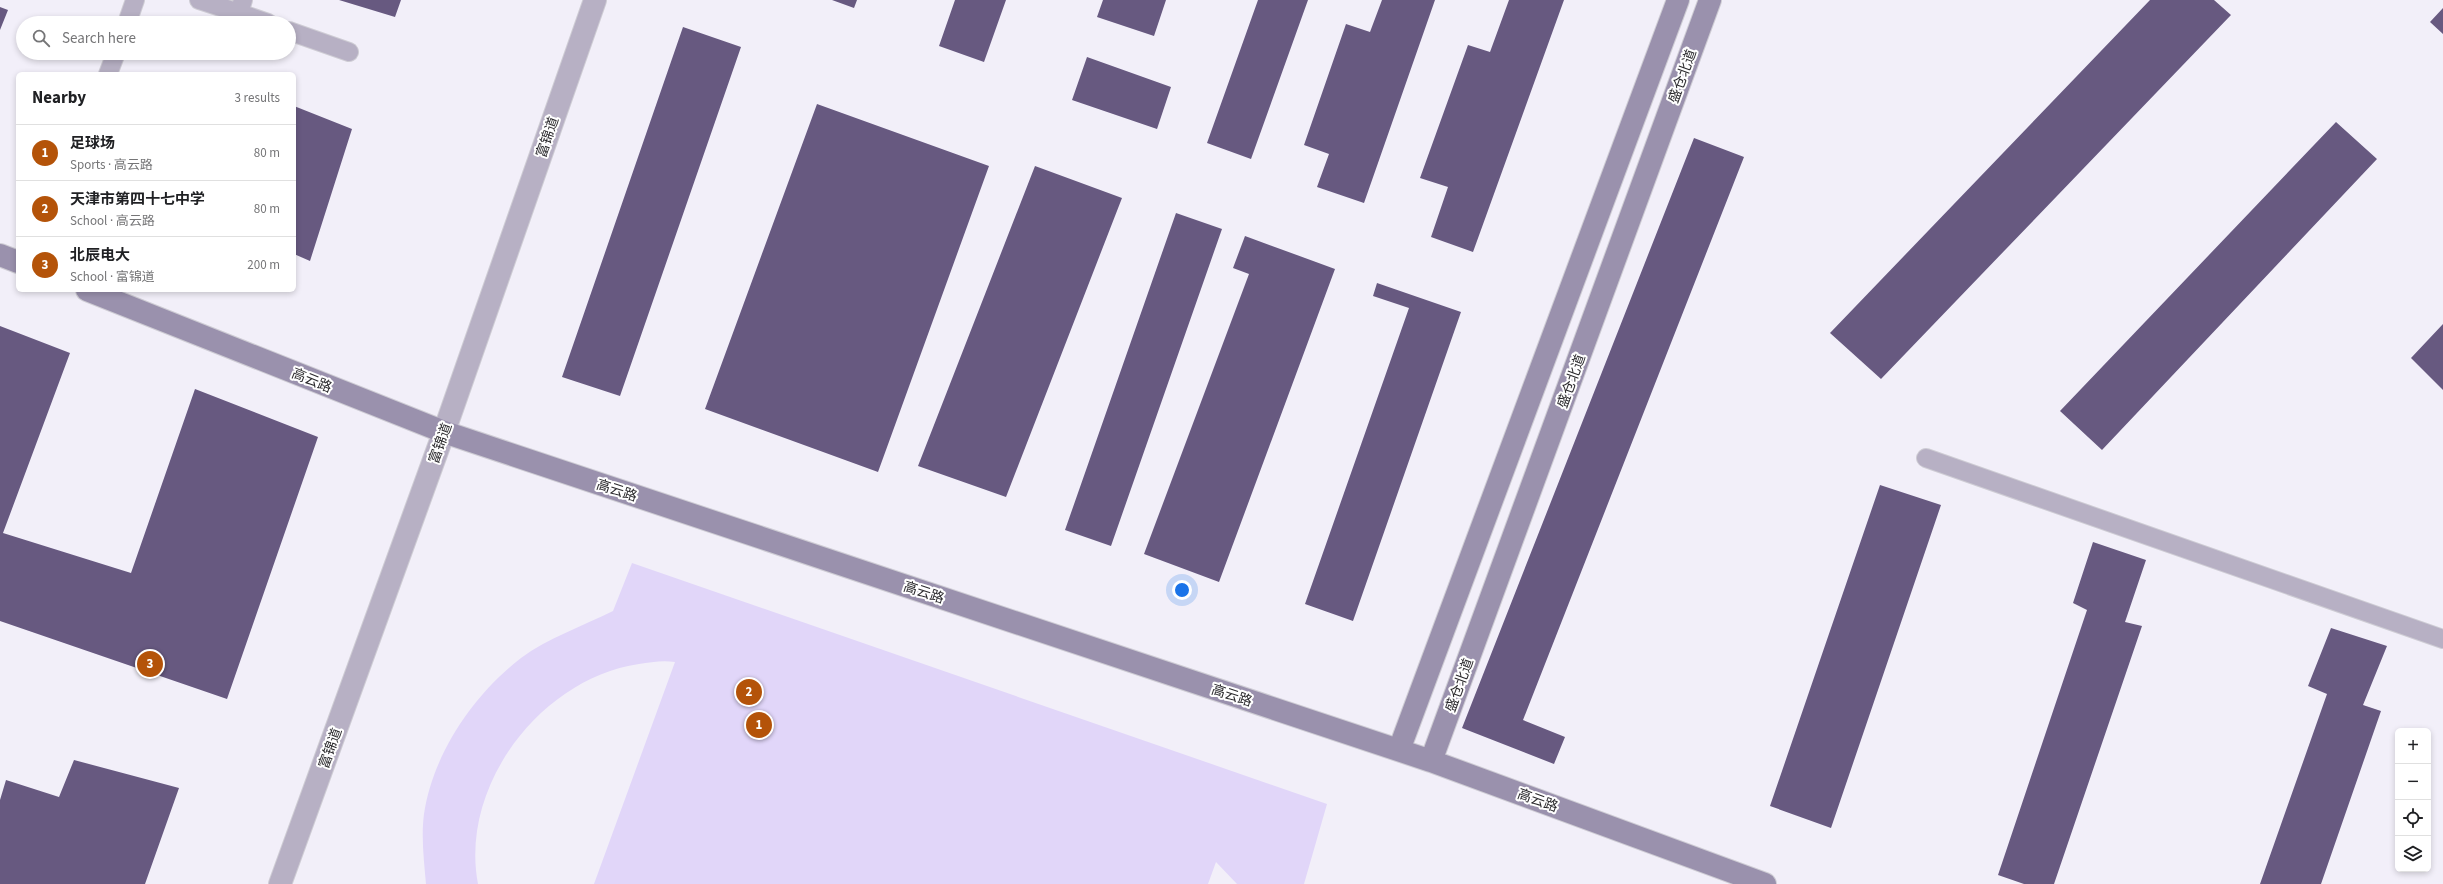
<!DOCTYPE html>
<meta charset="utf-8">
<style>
body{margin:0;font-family:"Source Sans 3","Noto Sans SC",sans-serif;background:#f6f6f6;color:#202124}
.controls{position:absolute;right:12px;bottom:12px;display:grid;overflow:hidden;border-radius:6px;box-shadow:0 2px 6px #0003}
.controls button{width:36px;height:36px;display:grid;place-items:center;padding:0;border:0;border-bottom:1px solid #e0e0e0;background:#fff;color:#202124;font:20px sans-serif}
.you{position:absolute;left:1182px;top:590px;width:14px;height:14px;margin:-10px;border:3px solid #fff;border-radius:50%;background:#1a73e8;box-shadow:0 0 0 6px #1a73e833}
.badge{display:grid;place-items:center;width:26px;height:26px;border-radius:50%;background:#b45309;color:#fff;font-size:13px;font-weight:700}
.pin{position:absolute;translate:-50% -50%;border:2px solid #fff;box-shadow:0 1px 4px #0006}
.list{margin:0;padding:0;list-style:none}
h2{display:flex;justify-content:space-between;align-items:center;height:52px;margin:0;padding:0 16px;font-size:17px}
h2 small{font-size:13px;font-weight:400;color:#757577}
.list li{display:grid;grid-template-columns:26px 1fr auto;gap:12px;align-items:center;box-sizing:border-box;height:56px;padding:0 16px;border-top:1px solid #e0e0e0}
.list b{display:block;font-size:15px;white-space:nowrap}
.list p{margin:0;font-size:13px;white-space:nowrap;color:#757577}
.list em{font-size:13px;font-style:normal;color:#757577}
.icon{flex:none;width:22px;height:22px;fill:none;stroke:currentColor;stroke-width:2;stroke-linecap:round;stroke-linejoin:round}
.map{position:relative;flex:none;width:2443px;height:884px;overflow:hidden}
.search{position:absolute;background:#fff;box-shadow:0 2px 6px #0003;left:16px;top:16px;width:280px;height:44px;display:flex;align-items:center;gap:10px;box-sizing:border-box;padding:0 14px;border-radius:22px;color:#757577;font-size:15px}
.panel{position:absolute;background:#fff;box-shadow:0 2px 6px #0003;left:16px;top:72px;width:280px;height:220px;border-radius:6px}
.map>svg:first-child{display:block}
.green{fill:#e1d6f9}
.building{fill:#675980}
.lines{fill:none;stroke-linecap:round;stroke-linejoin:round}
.lane-casing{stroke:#ceccd4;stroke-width:20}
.street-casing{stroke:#ceccd4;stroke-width:24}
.secondary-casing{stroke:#ceccd4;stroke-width:24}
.lane{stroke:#b7b0c4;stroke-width:18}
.street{stroke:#b7b0c4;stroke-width:22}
.secondary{stroke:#9a91ad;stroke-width:22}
.labels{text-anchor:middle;stroke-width:4;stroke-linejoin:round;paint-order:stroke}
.street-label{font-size:14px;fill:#2b2a2d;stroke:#fff}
</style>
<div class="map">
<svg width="2443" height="884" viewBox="0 0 2443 884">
<rect width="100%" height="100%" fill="#f2eff9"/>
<path class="green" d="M632 563 1327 804 1304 884H1237L1216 862 1208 884H594L675 662C663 660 651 662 639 664 542 678 459 785 478 884H426C424 861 421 837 424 814 433 754 473 695 521 658 548 638 583 626 613 611Z"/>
<path class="building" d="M339 0H401L395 17Z
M832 0H857L854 8Z
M955 0H1006L984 62 939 46Z
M1103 0H1166L1154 36 1097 17Z
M1258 0H1308L1251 159 1207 143Z
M1382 0H1435L1364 203 1317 187 1329 154 1304 145 1346 24 1370 32Z
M1509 0H1564L1473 252 1431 237 1448 187 1420 178 1468 45 1490 52Z
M2150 0H2214L2231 15 1881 379 1830 333Z
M0 7 8 10 0 30Z
M2443 8V34L2430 22Z
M683 27 741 47 620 396 562 377Z
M1087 57 1171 87 1157 129 1072 100Z
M817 104 989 166 878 472 705 409Z
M294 106 352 129 310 261 294 254Z
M2336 122 2377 159 2102 450 2060 411Z
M1694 138 1744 157 1523 720 1565 737 1554 764 1462 728Z
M1035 166 1122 198 1006 497 918 466Z
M1176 213 1222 229 1111 546 1065 530Z
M1245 236 1335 269 1219 582 1144 554 1249 274 1233 268Z
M1377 283 1461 312 1353 621 1305 604 1409 308 1373 296Z
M2443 324V390L2411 358Z
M0 326 70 353 3 533 131 573 195 389 318 437 227 699 0 621Z
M1880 485 1941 505 1831 828 1770 806Z
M2093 542 2146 560 2125 622 2142 626 2054 884H2024L1998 875 2087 610 2073 603Z
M2331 628 2387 646 2363 705 2381 711 2321 884H2260L2327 694 2308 686Z
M74 760 179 788 145 884H0V800L6 780 59 797Z"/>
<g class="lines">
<g class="lane-casing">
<path id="lane" d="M199 0 239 13 243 0
M239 13 268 23
M127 23 135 0
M289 31 349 52
M108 74 116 53
M1926 458 2443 639"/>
</g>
<g class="street-casing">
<path id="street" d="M280 884 444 432 595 0"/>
</g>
<g class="secondary-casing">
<path id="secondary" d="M0 255 18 262
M87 290 444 432 1431 761 1765 884
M1399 750 1678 0
M1431 761 1710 0"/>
</g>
<use href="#lane" class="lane"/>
<use href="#street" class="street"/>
<use href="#secondary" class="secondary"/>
</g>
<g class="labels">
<g class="street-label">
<text transform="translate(1682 76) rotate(-70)" y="5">盛仓北道</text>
<text transform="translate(547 137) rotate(-71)" y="5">富锦道</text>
<text transform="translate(312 380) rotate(22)" y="5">高云路</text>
<text transform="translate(1571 381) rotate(-70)" y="5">盛仓北道</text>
<text transform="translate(440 443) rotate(-70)" y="5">富锦道</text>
<text transform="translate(617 490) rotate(18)" y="5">高云路</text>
<text transform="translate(924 592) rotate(18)" y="5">高云路</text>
<text transform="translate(1459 685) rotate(-70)" y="5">盛仓北道</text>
<text transform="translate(1232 695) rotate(18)" y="5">高云路</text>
<text transform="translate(330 748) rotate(-70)" y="5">富锦道</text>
<text transform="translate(1538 800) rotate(20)" y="5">高云路</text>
</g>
</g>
</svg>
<div class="controls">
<button>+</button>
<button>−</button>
<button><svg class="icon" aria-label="locate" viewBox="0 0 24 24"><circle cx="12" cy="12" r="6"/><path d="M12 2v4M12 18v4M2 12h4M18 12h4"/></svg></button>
<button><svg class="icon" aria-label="layers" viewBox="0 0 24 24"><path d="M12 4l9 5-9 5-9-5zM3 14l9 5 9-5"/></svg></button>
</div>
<div class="you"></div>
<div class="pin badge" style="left:759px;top:725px">1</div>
<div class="pin badge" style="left:749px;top:692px">2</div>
<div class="pin badge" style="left:150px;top:664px">3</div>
<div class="search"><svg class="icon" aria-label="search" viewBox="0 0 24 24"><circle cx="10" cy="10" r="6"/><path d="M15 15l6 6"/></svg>Search here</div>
<section class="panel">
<h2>Nearby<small>3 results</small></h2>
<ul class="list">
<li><span class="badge">1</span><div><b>足球场</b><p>Sports · 高云路</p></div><em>80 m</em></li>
<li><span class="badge">2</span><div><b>天津市第四十七中学</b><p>School · 高云路</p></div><em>80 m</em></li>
<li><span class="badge">3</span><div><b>北辰电大</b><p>School · 富锦道</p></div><em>200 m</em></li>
</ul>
</section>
</div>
